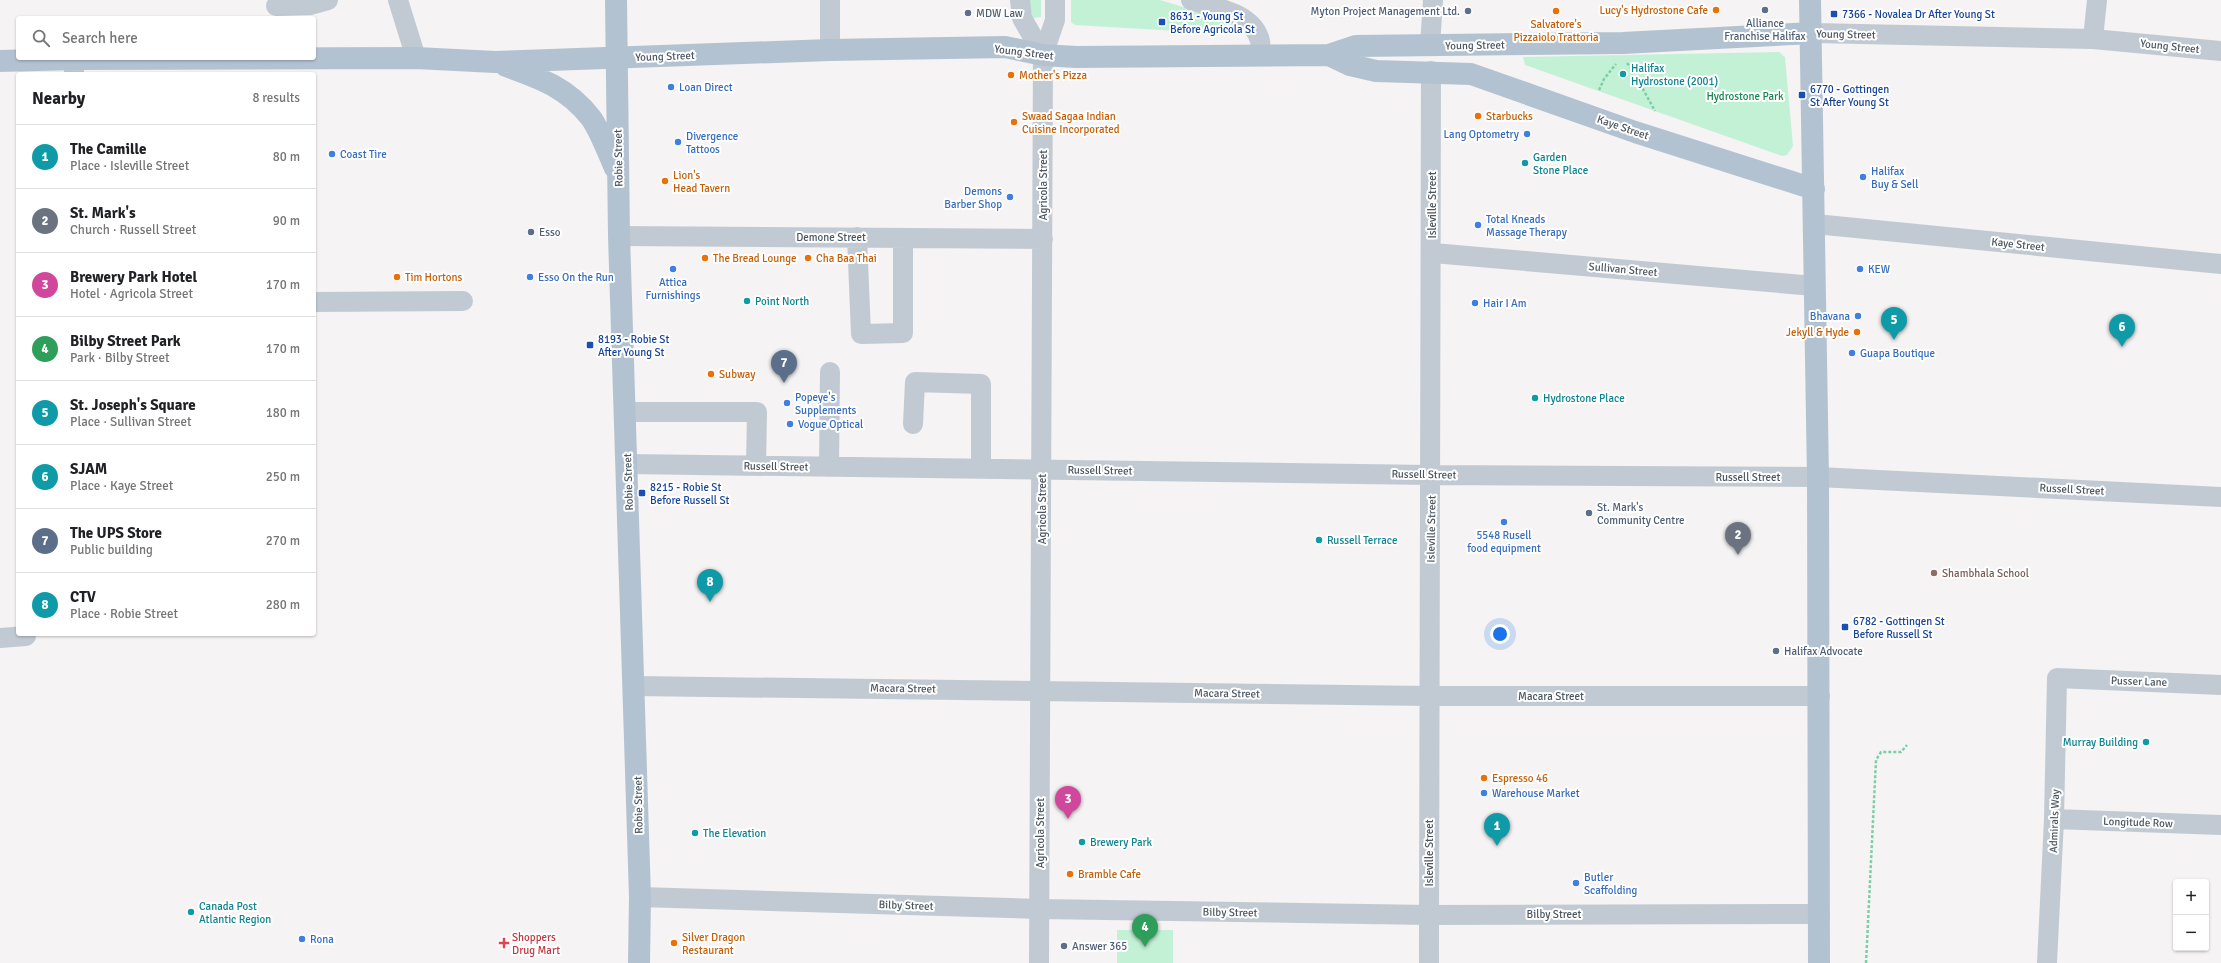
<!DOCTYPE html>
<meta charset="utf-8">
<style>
body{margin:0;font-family:Signika,sans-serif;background:#f2f2f2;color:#202124}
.controls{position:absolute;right:12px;bottom:12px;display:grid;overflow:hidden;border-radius:4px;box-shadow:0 1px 3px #0004}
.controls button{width:36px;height:36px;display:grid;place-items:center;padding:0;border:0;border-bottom:1px solid #e0e0e0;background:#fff;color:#202124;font:20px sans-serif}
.you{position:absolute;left:1500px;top:634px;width:14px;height:14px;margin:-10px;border:3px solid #fff;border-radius:50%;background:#1a73e8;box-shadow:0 0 0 6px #1a73e833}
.badge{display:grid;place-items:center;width:26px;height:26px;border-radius:50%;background:#db2777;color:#fff;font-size:13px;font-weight:700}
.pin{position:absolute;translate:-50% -33px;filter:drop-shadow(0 1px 2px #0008)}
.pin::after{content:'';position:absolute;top:21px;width:14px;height:12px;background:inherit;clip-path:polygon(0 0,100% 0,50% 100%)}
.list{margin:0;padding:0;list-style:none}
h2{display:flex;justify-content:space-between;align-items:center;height:52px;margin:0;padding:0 16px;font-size:17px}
h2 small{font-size:13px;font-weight:400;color:#757577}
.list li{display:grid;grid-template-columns:26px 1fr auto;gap:12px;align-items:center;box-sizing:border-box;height:64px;padding:0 16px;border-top:1px solid #e0e0e0}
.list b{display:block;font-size:15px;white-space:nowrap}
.list p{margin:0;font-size:13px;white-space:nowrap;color:#757577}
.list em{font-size:13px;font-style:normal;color:#757577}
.icon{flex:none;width:22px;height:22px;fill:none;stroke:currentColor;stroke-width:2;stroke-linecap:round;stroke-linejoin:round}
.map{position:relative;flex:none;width:2221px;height:963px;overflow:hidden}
.search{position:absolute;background:#fff;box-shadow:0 1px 3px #0004;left:16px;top:16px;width:300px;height:44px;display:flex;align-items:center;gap:10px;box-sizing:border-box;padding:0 14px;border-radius:4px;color:#757577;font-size:15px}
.panel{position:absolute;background:#fff;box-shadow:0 1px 3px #0004;left:16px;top:72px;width:300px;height:564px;border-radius:4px}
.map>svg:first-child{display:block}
.green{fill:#c3f1d5}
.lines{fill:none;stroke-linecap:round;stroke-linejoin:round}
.path{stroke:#7ad0a6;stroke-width:2.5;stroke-dasharray:3 2;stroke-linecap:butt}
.minor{stroke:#c1cad2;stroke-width:20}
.major{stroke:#b3c2d1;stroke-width:22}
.food-dot{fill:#e8710a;stroke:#fff;stroke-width:1.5}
.service-dot{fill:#5c6f8a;stroke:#fff;stroke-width:1.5}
.transit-dot{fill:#1a4fb4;stroke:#fff;stroke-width:1.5}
.culture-dot{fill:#0f9aa8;stroke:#fff;stroke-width:1.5}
.shop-dot{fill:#3f7fe0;stroke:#fff;stroke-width:1.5}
.education-dot{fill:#8d6e63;stroke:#fff;stroke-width:1.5}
.health-dot{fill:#e0444e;stroke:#fff;stroke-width:1.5}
.labels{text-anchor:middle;stroke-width:4;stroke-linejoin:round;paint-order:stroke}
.food-label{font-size:11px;fill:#c56008;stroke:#fff;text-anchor:start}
.service-label{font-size:11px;fill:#4e5e75;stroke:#fff;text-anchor:start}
.transit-label{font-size:11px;fill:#164399;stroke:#fff;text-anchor:start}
.street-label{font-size:11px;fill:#4a5661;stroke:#fff}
.culture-label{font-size:11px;fill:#0d838f;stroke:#fff;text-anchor:start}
.shop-label{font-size:11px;fill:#366cbe;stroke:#fff;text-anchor:start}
.park-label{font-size:11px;fill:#17864f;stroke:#fff}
.education-label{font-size:11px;fill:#785e54;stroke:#fff;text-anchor:start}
.health-label{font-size:11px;fill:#be3a42;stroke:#fff;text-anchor:start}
</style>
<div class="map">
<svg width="2221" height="963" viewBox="0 0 2221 963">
<rect width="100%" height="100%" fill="#f5f3f3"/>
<path class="green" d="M1029 0H1041V17L1032 18Z
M1071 0H1160L1226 20 1233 25 1232 31 1228 34 1075 25 1071 22Z
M1779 52 1785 57 1793 146 1787 155 1782 156 1525 65 1523 57Z
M1117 930H1173V963H1117Z"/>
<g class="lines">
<path class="path" d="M1627 63 1632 69 1655 111
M1599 90 1604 79 1616 64
M1866 963 1876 760 1881 752H1901L1907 745"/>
<path class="minor" d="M398 0 416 58
M830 0V50
M1020 0 1022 18 1043 55
M1191 0C1215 8 1253 12 1260 41 1261 45 1260 52 1259 56
M276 6 310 5 328 0
M1813 33 2093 39 2221 51
M2093 39 2097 0
M1430 46 1433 0
M74 59V74
M1815 224 2221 264
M619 236 1043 239
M857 237 861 334 903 333V238
M1433 253 1814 286
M314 302 463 301
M625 412H757L756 466
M913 424 915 382 981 384V468
M627 464 1431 475 1818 477 2221 497
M829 467 830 372
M0 638 26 636V634
M634 686 1429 696H1820
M2054 819 2221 825
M640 897 1040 909 1429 915 1820 914
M1039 963 1043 55 1055 20V0
M1429 963C1428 666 1433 369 1431 71
M2047 963 2054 819 2057 678 2221 685"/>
<path class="major" d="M616 0 619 236 640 897 639 963
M1810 0 1818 477 1819 963
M1329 55 1350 65 1376 71 1471 74 1635 132 1814 189
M0 61 74 59 416 58 495 62 830 50 1005 47 1043 55 1076 57 1329 55 1356 46 1623 43 1813 33
M506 66C540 78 568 88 591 118 601 132 608 153 615 168"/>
</g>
<g class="food-dot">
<circle cx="1716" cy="10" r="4"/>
<circle cx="1556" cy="11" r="4"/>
<circle cx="1011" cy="75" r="4"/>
<circle cx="1478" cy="116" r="4"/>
<circle cx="1014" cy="122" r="4"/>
<circle cx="665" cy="181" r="4"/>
<circle cx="705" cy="258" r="4"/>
<circle cx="808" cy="258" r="4"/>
<circle cx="397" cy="277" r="4"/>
<circle cx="1857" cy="332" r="4"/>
<circle cx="711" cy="374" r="4"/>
<circle cx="1484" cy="778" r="4"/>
<circle cx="1070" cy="874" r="4"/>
<circle cx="674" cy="943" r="4"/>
</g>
<g class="service-dot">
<circle cx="1765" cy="10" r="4"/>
<circle cx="1468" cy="11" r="4"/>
<circle cx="968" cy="13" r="4"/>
<circle cx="531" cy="232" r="4"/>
<circle cx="1589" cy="513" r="4"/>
<circle cx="1776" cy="651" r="4"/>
<circle cx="1064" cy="946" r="4"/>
</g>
<g class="transit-dot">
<rect x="1830" y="10" width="8" height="8" rx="2"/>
<rect x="1158" y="18" width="8" height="8" rx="2"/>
<rect x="1798" y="91" width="8" height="8" rx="2"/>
<rect x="586" y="341" width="8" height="8" rx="2"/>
<rect x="638" y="489" width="8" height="8" rx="2"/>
<rect x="1841" y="623" width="8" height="8" rx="2"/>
</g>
<g class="culture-dot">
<circle cx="1623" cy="74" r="4"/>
<circle cx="1525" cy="163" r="4"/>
<circle cx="747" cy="301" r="4"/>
<circle cx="1535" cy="398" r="4"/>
<circle cx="1319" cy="540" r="4"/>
<circle cx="2146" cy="742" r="4"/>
<circle cx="695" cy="833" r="4"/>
<circle cx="1082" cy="842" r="4"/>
<circle cx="191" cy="912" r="4"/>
</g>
<g class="shop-dot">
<circle cx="671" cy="87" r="4"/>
<circle cx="1527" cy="134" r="4"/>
<circle cx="678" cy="142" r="4"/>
<circle cx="332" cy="154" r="4"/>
<circle cx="1863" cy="177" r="4"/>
<circle cx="1010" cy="197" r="4"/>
<circle cx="1478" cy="225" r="4"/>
<circle cx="673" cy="269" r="4"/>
<circle cx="1860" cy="269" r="4"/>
<circle cx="530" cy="277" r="4"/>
<circle cx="1475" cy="303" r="4"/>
<circle cx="1858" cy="316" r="4"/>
<circle cx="1852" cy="353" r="4"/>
<circle cx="787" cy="403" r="4"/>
<circle cx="790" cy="424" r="4"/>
<circle cx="1504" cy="522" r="4"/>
<circle cx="1484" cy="793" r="4"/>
<circle cx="1576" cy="883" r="4"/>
<circle cx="302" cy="939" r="4"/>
</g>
<circle class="education-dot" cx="1934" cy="573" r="4"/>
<path class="health-dot" d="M502 937h4v4h4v4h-4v4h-4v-4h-4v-4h4z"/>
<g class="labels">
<g class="food-label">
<text x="1708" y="14" text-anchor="end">Lucy's Hydrostone Cafe</text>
<text x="1556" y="28" text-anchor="middle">Salvatore's<tspan x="1556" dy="13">Pizzaiolo Trattoria</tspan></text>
<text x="1019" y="79">Mother's Pizza</text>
<text x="1022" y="120">Swaad Sagaa Indian<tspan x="1022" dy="13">Cuisine Incorporated</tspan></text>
<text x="1486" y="120">Starbucks</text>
<text x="673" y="179">Lion's<tspan x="673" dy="13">Head Tavern</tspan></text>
<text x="713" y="262">The Bread Lounge</text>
<text x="816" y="262">Cha Baa Thai</text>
<text x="405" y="281">Tim Hortons</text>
<text x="1849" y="336" text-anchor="end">Jekyll &amp; Hyde</text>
<text x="719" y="378">Subway</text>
<text x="1492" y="782">Espresso 46</text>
<text x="1078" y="878">Bramble Cafe</text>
<text x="682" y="941">Silver Dragon<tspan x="682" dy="13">Restaurant</tspan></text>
</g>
<g class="service-label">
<text x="1460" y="15" text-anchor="end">Myton Project Management Ltd.</text>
<text x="976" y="17">MDW Law</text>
<text x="1765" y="27" text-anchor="middle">Alliance<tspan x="1765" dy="13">Franchise Halifax</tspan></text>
<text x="539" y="236">Esso</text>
<text x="1597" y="511">St. Mark's<tspan x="1597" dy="13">Community Centre</tspan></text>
<text x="1784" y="655">Halifax Advocate</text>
<text x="1072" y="950">Answer 365</text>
</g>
<g class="transit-label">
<text x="1842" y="18">7366 - Novalea Dr After Young St</text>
<text x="1170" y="20">8631 - Young St<tspan x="1170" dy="13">Before Agricola St</tspan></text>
<text x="1810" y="93">6770 - Gottingen<tspan x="1810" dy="13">St After Young St</tspan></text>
<text x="598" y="343">8193 - Robie St<tspan x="598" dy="13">After Young St</tspan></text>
<text x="650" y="491">8215 - Robie St<tspan x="650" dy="13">Before Russell St</tspan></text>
<text x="1853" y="625">6782 - Gottingen St<tspan x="1853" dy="13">Before Russell St</tspan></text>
</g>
<g class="street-label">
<text transform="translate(1846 34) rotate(1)" y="4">Young Street</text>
<text transform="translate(1475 45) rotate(-1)" y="4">Young Street</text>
<text transform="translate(2170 46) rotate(6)" y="4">Young Street</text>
<text transform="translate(1024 52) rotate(7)" y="4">Young Street</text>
<text transform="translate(665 56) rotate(-2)" y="4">Young Street</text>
<text transform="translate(1623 127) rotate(19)" y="4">Kaye Street</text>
<text transform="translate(618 158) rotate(-91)" y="4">Robie Street</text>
<text transform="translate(1043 185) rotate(-90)" y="4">Agricola Street</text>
<text transform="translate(1432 205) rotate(-90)" y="4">Isleville Street</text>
<text x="831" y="241">Demone Street</text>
<text transform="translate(2018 244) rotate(6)" y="4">Kaye Street</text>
<text transform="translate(1623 269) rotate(5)" y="4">Sullivan Street</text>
<text transform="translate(776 466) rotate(1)" y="4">Russell Street</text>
<text transform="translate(1100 470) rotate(1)" y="4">Russell Street</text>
<text transform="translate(1424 474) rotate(1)" y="4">Russell Street</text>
<text x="1748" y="481">Russell Street</text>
<text transform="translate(628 482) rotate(-92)" y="4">Robie Street</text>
<text transform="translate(2072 489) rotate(3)" y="4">Russell Street</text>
<text transform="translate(1042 509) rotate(-90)" y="4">Agricola Street</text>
<text transform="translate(1431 529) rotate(-89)" y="4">Isleville Street</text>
<text transform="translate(2139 681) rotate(2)" y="4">Pusser Lane</text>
<text transform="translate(903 688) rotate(1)" y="4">Macara Street</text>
<text transform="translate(1227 693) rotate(1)" y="4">Macara Street</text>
<text x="1551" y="700">Macara Street</text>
<text transform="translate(638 805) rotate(-91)" y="4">Robie Street</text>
<text transform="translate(2054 821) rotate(-88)" y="4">Admirals Way</text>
<text transform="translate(2138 822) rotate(2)" y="4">Longitude Row</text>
<text transform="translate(1040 833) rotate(-90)" y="4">Agricola Street</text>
<text transform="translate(1429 853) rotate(-90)" y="4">Isleville Street</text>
<text transform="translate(906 905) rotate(2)" y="4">Bilby Street</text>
<text transform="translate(1230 912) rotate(1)" y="4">Bilby Street</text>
<text x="1554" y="918">Bilby Street</text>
</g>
<g class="culture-label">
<text x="1631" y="72">Halifax<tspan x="1631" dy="13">Hydrostone (2001)</tspan></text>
<text x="1533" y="161">Garden<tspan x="1533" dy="13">Stone Place</tspan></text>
<text x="755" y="305">Point North</text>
<text x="1543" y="402">Hydrostone Place</text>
<text x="1327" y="544">Russell Terrace</text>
<text x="2138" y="746" text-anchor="end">Murray Building</text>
<text x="703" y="837">The Elevation</text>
<text x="1090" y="846">Brewery Park</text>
<text x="199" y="910">Canada Post<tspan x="199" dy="13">Atlantic Region</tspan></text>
</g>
<g class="shop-label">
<text x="679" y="91">Loan Direct</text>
<text x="1519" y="138" text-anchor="end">Lang Optometry</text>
<text x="686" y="140">Divergence<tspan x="686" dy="13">Tattoos</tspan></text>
<text x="340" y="158">Coast Tire</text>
<text x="1871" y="175">Halifax<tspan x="1871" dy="13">Buy &amp; Sell</tspan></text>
<text x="1002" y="195" text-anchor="end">Demons<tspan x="1002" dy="13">Barber Shop</tspan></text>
<text x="1486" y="223">Total Kneads<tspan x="1486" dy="13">Massage Therapy</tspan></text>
<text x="1868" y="273">KEW</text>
<text x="538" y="281">Esso On the Run</text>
<text x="673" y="286" text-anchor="middle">Attica<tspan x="673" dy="13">Furnishings</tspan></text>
<text x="1483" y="307">Hair I Am</text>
<text x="1850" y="320" text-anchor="end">Bhavana</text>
<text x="1860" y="357">Guapa Boutique</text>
<text x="795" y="401">Popeye's<tspan x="795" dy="13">Supplements</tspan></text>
<text x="798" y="428">Vogue Optical</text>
<text x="1504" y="539" text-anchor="middle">5548 Rusell<tspan x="1504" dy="13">food equipment</tspan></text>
<text x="1492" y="797">Warehouse Market</text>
<text x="1584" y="881">Butler<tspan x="1584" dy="13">Scaffolding</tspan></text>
<text x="310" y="943">Rona</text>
</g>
<g class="park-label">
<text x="1745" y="100">Hydrostone Park</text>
</g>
<g class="education-label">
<text x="1942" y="577">Shambhala School</text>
</g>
<g class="health-label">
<text x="512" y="941">Shoppers<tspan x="512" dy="13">Drug Mart</tspan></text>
</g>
</g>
</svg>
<div class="controls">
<button>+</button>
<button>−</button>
</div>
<div class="you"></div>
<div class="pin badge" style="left:1497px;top:846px;background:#0f9aa8">1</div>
<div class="pin badge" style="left:1738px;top:555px;background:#6b7280">2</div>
<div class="pin badge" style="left:1068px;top:819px;background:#d1479c">3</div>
<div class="pin badge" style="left:1145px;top:947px;background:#2e9e5b">4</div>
<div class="pin badge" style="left:1894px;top:340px;background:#0f9aa8">5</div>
<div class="pin badge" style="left:2122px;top:347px;background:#0f9aa8">6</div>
<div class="pin badge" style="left:784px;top:383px;background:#5c6f8a">7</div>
<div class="pin badge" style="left:710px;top:602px;background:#0f9aa8">8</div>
<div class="search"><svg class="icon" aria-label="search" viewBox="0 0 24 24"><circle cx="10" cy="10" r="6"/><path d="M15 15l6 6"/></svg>Search here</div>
<section class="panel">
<h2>Nearby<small>8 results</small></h2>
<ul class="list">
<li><span class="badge" style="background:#0f9aa8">1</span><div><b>The Camille</b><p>Place · Isleville Street</p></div><em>80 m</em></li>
<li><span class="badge" style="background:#6b7280">2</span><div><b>St. Mark's</b><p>Church · Russell Street</p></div><em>90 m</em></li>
<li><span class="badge" style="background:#d1479c">3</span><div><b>Brewery Park Hotel</b><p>Hotel · Agricola Street</p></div><em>170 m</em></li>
<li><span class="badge" style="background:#2e9e5b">4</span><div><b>Bilby Street Park</b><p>Park · Bilby Street</p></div><em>170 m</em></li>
<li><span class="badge" style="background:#0f9aa8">5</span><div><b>St. Joseph's Square</b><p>Place · Sullivan Street</p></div><em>180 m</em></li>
<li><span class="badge" style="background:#0f9aa8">6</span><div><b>SJAM</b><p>Place · Kaye Street</p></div><em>250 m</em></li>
<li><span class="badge" style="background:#5c6f8a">7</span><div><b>The UPS Store</b><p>Public building</p></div><em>270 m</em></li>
<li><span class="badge" style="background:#0f9aa8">8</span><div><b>CTV</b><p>Place · Robie Street</p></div><em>280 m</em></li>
</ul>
</section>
</div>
